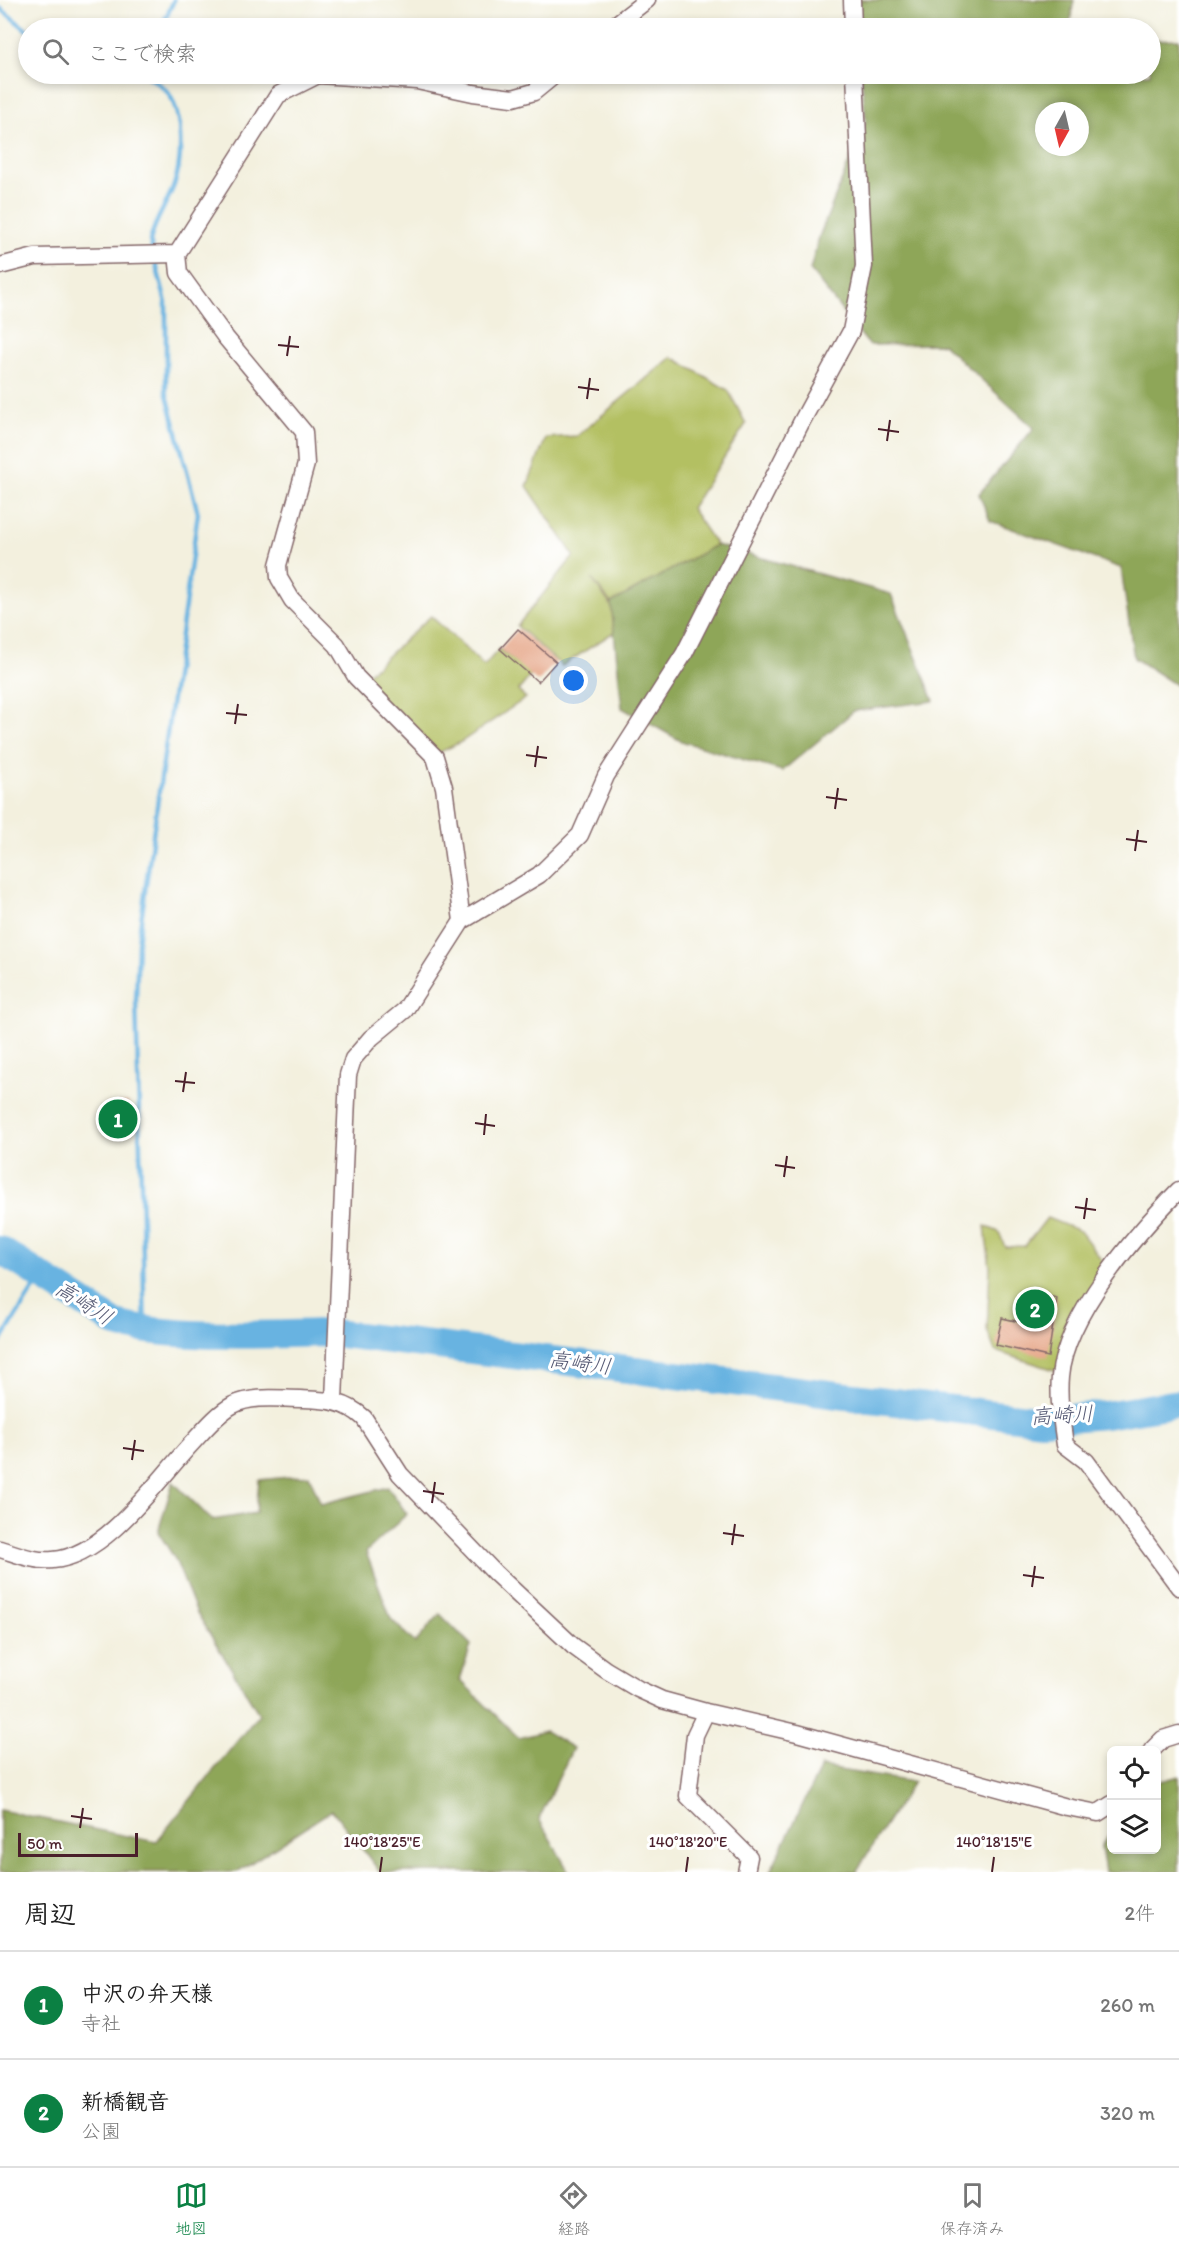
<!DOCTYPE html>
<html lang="ja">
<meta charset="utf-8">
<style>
body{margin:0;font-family:Itim,"Klee One",sans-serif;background:#f6f6f6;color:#222}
.controls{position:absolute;right:18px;bottom:18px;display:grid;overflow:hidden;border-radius:9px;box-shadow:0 3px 9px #0003}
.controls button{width:54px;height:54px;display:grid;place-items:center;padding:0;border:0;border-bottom:2px solid #e0e0e0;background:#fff;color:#222;font:30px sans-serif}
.compass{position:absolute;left:1035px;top:102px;width:54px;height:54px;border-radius:50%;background:#fff;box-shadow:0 3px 9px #0003;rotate:188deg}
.scale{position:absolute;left:18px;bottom:15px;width:120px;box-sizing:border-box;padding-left:6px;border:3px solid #4a1f2b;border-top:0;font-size:16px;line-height:21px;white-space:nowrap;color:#4a1f2b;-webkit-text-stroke:4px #fff;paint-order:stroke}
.you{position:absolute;left:574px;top:681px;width:21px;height:21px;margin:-15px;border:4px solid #fff;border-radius:50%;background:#1a73e8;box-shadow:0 0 0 9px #1a73e833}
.badge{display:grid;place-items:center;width:39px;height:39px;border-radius:50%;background:#0b8043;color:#fff;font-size:20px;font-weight:700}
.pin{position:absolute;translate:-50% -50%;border:3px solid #fff;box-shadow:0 2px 6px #0006}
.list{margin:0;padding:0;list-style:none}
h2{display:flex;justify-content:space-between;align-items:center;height:78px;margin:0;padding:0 24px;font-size:26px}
h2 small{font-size:20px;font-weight:400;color:#767676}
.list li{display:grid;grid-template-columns:39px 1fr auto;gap:18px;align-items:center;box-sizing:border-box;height:108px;padding:0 24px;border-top:2px solid #e0e0e0}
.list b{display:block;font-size:22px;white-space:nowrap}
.list p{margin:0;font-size:20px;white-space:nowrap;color:#767676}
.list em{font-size:20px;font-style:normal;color:#767676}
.icon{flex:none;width:33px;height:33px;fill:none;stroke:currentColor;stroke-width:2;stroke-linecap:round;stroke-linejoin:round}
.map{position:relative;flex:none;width:1179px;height:1872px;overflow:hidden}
.search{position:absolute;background:#fff;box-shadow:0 3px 9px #0003;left:18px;right:18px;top:18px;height:66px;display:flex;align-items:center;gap:15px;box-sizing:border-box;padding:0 21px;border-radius:33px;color:#767676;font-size:22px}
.sheet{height:294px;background:#fff}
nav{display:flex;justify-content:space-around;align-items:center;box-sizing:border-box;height:84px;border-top:2px solid #e0e0e0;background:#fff;font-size:16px;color:#767676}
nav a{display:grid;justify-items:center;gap:3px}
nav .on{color:#0b8043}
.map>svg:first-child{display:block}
.green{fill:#b3c062;stroke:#7e7046;stroke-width:1.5}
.forest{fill:#8ea658;stroke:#6c6242;stroke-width:1.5;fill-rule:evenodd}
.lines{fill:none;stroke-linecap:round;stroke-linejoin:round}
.stream{stroke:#68b3e1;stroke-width:4.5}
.river{stroke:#68b3e1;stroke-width:28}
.building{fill:#e4a080}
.street-casing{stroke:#85686a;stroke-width:19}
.street{stroke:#fff;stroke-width:16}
.ticks{fill:none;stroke:#4a1f2b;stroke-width:2}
.labels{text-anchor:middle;stroke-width:6;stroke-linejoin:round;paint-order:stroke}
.water-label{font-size:21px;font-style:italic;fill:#565a74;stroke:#fff}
.ticks-label{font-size:15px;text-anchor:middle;fill:#4a1f2b;stroke:#fff;stroke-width:6;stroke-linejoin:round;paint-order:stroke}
</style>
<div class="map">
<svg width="1179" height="1872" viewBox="0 0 1179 1872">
<rect width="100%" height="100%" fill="#fff"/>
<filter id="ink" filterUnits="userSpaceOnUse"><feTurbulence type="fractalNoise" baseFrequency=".0167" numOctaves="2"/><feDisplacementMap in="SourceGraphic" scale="12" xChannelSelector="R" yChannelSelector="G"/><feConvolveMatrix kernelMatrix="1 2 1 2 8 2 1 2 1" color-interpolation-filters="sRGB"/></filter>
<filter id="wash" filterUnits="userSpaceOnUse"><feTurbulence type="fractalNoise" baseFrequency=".008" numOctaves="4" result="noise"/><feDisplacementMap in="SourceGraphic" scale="24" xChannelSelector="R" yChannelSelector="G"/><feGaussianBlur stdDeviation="1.35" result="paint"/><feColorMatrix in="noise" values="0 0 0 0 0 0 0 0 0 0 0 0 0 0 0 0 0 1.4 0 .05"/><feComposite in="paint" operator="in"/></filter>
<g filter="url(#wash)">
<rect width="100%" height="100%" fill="#f3f0de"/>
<path class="green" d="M672 357 728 390 746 424 691 508 716 545 611 603 592 579 612 607 614 632 562 666 517 626 574 556 527 486 546 438 577 436Z
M431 616 484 666 499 649 532 674 518 691 526 698 461 742 436 754 360 681Z
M1047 1218 1080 1231 1108 1268 1058 1371 995 1351 987 1330 990 1268 985 1226 999 1232 1005 1247 1025 1246Z"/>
<path class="forest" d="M853 0H1074L1069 28H856Z
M1179 39V687L1134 658 1121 568 990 521 979 494 1034 428 943 344 869 345 810 270 819 237 866 120 861 74H1150L1151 40ZM1044 111H1080V147H1044Z
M716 545 891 594 934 701 854 711 782 771 681 741 622 708 611 603Z
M309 1475 321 1504 388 1487 407 1514 366 1552 391 1619 415 1643 440 1614 471 1645 460 1680 519 1738 545 1731 573 1748 539 1819 569 1872H380L332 1810 237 1872H0V1810L156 1842 259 1714 197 1613 175 1559 158 1532 173 1482 212 1520 256 1513 259 1480Z
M821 1767 913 1782 856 1872H770Z
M1179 1776V1872H1105L1101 1846 1111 1832 1112 1850H1156L1157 1782Z"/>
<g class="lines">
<path class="stream" d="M0 8 28 31
M161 28 174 0
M144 74C152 79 164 86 169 94 183 117 183 160 174 185 167 204 154 221 150 241L166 303V391L198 513 138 942 136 1000 145 1330
M0 1342 41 1277"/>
<path class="river" d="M0 1250 116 1324C179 1340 267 1334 333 1333L1042 1420 1105 1415 1179 1403"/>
</g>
<g id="blocks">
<path class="building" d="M518 629 556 662 538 682 500 649Z
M128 1102 131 1129 108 1130 106 1104Z
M1035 1293 1057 1298 1048 1357 996 1345 1002 1318 1029 1324Z"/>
</g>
</g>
<g filter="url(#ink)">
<use href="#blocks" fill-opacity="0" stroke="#85686a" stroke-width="1.5"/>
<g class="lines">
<g class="street-casing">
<path id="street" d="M852 0 853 28
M611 28 647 0
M0 266 35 257 177 254
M462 921 444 787 435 757 356 677 337 645 292 600 279 578 278 565 306 464 304 432 226 338 179 273 177 254 278 95 318 75 417 81 473 93 513 98 534 92 556 74
M1179 1190C1137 1233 1065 1315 1060 1377 1058 1400 1062 1423 1065 1445L1086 1461 1179 1587
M334 1400 348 1075 353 1059 371 1038 405 1010 462 921 539 875 580 835 606 776 684 654 802 421 851 331 864 266 855 74
M0 1549C17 1554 35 1562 53 1560 107 1556 158 1479 193 1442 204 1430 218 1413 233 1405 253 1395 279 1399 301 1399 325 1400 345 1400 364 1418L400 1474 495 1573 573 1646 606 1670 638 1689 662 1700 706 1712 797 1733 1067 1807 1098 1813 1112 1804
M706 1712 695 1735 688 1796 749 1857 746 1872
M1152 1750 1163 1739 1179 1734"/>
</g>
<use href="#street" class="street"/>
</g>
</g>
<path class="ticks" d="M278 345 299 347M287 356 290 336M578 387 599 390M587 399 590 378M878 429 899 432M887 441 890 420M226 713 247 715M235 724 238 704M526 755 547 758M535 767 538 746M826 797 847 800M835 809 838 788M1126 839 1147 842M1135 851 1138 830M175 1081 195 1083M183 1092 186 1072M475 1123 495 1126M484 1135 486 1114M775 1165 795 1168M784 1177 787 1156M1075 1207 1096 1210M1084 1219 1087 1198M123 1448 144 1451M132 1460 135 1440M423 1491 444 1494M432 1503 435 1482M723 1533 744 1536M732 1545 735 1524M1023 1575 1044 1578M1032 1587 1035 1566M71 1816 92 1819M80 1828 83 1808M380 1872 382 1857M686 1872 688 1857M992 1872 994 1857"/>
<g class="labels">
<g class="water-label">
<text transform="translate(84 1303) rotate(32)" y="7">高崎川</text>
<text transform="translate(580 1363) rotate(7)" y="7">高崎川</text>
<text transform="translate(1062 1415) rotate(-3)" y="7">高崎川</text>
</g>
</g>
<g class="ticks-label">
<text x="382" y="1847">140°18'25"E</text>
<text x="688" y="1847">140°18'20"E</text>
<text x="994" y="1847">140°18'15"E</text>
</g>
</svg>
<div class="controls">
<button><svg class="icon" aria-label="locate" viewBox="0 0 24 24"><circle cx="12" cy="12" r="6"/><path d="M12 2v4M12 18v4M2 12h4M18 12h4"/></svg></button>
<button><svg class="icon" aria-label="layers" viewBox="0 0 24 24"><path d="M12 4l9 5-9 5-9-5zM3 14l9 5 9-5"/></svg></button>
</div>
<svg class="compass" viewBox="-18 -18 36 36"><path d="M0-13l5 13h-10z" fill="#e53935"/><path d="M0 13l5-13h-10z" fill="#767676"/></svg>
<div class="scale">50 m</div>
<div class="you"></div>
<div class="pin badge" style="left:118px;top:1119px">1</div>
<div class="pin badge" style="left:1035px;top:1309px">2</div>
<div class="search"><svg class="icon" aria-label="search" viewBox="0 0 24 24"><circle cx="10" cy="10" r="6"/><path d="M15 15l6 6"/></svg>ここで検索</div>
</div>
<section class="sheet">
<h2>周辺<small>2件</small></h2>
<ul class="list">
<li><span class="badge">1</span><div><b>中沢の弁天様</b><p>寺社</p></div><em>260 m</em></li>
<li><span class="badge">2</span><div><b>新橋観音</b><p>公園</p></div><em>320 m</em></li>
</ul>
</section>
<nav>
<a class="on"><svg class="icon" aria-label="map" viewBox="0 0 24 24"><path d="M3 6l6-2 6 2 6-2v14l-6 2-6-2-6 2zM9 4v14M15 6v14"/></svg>地図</a>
<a><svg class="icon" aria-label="directions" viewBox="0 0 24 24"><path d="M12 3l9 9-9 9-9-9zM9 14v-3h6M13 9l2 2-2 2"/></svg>経路</a>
<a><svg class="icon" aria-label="saved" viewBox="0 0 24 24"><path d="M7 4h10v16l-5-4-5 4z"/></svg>保存済み</a>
</nav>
